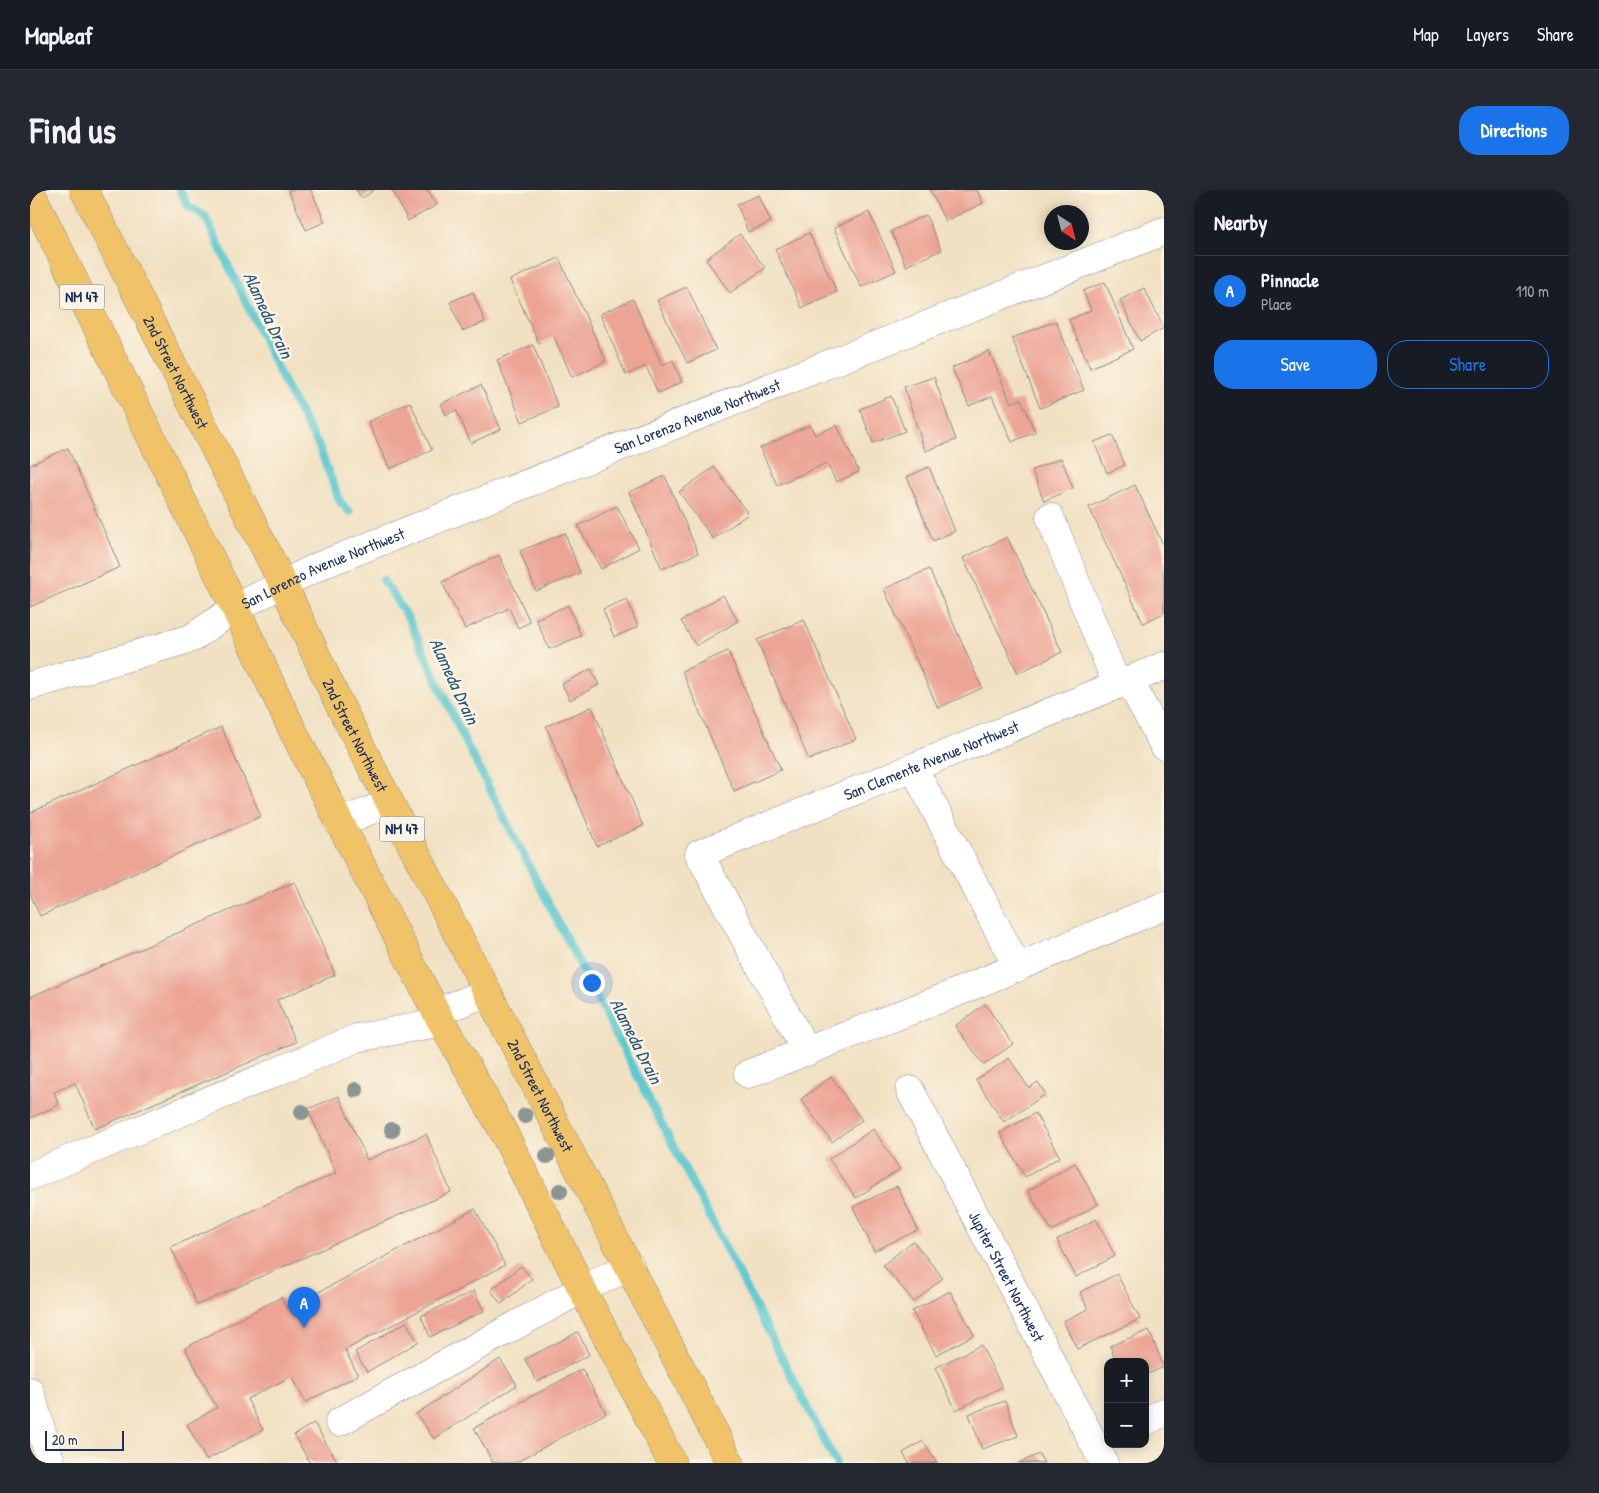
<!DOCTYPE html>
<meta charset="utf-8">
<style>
body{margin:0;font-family:"Patrick Hand",sans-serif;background:#242831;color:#f1f3f6}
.controls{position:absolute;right:15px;bottom:15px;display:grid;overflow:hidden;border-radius:10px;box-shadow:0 2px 12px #0003}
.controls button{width:45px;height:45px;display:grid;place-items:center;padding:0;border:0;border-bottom:1px solid #363941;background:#171b24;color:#f1f3f6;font:25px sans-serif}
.compass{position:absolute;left:1014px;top:15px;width:45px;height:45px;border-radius:50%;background:#171b24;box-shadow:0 2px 12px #0003;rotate:144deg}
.scale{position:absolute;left:15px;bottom:12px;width:79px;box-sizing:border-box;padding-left:5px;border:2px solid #1b2f5e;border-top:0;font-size:14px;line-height:18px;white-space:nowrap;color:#1b2f5e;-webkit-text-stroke:4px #fcf5e5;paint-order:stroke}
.you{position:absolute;left:561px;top:792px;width:18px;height:18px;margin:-12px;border:4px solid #fff;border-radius:50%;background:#1a73e8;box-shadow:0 0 0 8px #1a73e833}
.badge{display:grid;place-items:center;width:32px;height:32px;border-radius:50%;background:#1a73e8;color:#fff;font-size:16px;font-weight:700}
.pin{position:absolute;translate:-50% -41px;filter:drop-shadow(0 1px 2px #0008)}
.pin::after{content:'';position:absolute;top:26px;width:18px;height:15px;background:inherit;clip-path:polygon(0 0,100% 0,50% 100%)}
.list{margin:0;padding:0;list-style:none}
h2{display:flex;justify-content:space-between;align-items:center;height:65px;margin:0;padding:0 20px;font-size:21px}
h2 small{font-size:16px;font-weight:400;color:#9ea1a6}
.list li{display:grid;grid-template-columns:32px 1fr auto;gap:15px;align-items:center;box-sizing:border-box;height:70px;padding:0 20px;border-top:1px solid #363941}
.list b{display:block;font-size:19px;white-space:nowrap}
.list p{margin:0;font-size:16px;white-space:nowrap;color:#9ea1a6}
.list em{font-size:16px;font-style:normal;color:#9ea1a6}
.actions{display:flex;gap:10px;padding:15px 20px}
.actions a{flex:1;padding:11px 0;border:1px solid #1a73e8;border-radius:20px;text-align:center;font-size:18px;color:#1a73e8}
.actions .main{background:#1a73e8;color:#fff}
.map{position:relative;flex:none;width:1134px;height:1273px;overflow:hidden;border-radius:20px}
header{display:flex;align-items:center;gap:30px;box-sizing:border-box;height:70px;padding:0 25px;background:#171b24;border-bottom:1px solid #363941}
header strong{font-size:24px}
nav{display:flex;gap:28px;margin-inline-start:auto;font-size:18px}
.intro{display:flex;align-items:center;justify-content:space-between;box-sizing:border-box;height:120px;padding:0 30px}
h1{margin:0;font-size:35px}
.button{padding:12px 22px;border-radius:20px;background:#1a73e8;color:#fff;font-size:18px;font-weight:700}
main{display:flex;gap:30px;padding:0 30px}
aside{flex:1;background:#171b24;border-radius:20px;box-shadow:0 2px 12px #0003}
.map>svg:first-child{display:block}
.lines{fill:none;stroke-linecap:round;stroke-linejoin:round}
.stream{stroke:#5bc8cf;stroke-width:8}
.building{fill:#eca494}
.minor-casing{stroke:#868890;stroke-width:29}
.major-casing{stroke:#868890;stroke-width:29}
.minor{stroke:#fff;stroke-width:28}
.major{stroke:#f0c369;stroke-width:28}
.tree{fill:#8b9693}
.labels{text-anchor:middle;stroke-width:5;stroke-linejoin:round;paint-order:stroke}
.shield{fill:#fcf5e5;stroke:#5e6a86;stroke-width:1}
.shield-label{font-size:15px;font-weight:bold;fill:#1b2f5e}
.street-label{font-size:16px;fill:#1b2f5e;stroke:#fcf5e5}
.water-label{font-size:18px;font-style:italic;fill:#2b557a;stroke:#fcf5e5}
</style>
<header>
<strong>Mapleaf</strong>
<nav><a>Map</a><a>Layers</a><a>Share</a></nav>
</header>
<div class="intro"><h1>Find us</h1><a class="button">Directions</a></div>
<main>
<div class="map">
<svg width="1134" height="1273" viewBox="0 0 1134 1273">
<rect width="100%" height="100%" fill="#fcf5e5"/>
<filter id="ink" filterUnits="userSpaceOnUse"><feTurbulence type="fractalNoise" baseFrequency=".02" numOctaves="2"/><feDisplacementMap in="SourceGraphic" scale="10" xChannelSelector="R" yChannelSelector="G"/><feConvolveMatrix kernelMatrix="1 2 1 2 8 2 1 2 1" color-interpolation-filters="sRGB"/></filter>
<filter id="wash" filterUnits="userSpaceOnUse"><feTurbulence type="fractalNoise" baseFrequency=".0096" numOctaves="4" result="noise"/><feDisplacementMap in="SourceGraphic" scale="20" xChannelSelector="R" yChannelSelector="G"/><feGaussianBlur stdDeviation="1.12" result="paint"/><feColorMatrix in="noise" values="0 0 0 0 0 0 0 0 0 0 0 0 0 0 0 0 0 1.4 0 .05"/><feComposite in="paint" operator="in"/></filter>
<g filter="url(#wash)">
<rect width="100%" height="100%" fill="#f1e0c1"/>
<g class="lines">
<path class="stream" d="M150 0 158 16 175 26 258 201 289 257 310 312 320 322
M353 390 377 426 434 549 806 1273"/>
</g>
<g id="blocks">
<path class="building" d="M258 0H281L295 32 276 40Z
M326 0H344L332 8Z
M362 0H398L407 15 378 31Z
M900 0H947L953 13 915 31Z
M729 5 741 32 718 42 707 14Z
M839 22 866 81 831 97 804 38Z
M896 25 911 60 876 76 861 41Z
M779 43 807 102 772 118 745 59Z
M710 44 735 78 700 103 676 69Z
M529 68 576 171 542 187 524 147 509 154 480 90Z
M1075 92 1103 159 1060 178 1039 130 1061 120 1053 101Z
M657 97 686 160 657 173 627 110Z
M1114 98 1134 138 1110 151 1090 110Z
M443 102 455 132 432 141 420 112Z
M603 109 632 175 643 170 652 192 628 203 616 176 596 185 570 124Z
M1026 131 1054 200 1010 218 982 148Z
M503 155 528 217 492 232 467 170Z
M959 161 981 213 991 209 1005 242 982 252 962 206 939 216 922 178Z
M904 187 926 250 895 261 874 197Z
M451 195 471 239 441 253 426 220 416 225 411 214Z
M861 206 875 241 843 253 830 219Z
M380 212 402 260 360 279 338 232Z
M780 235 785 245 807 235 829 282 806 292 797 273 747 295 730 258Z
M1082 245 1095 275 1077 283 1064 252Z
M38 258 90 377 0 417V275Z
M1031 268 1043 298 1014 311 1002 280Z
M684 277 718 324 683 349 649 302Z
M899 277 925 341 903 351 877 287Z
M635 286 668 363 632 379 599 302Z
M1105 295 1134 357V423L1113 433 1059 317Z
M587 316 609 358 571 379 548 336Z
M535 343 550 383 506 401 490 361Z
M977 347 1032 462 988 483 933 368Z
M469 365 500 432 488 438 479 418 435 439 412 392Z
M899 379 952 498 908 518 854 399Z
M693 405 708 431 666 456 651 431Z
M597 409 608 437 584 447 573 419Z
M538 415 551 446 519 459 506 429Z
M774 430 826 549 779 570 727 450Z
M698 461 751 580 704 601 652 481Z
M561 479 569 495 540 510 532 494Z
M562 517 613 636 567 656 516 536Z
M191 537 231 626 10 726 0 704V623Z
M265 692 305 785 247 810 266 852 65 939 45 893 24 902 29 915 0 928V807Z
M955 814 983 854 954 875 925 836Z
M979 868 999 898 1008 892 1016 904 974 932 946 890Z
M801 887 832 930 802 952 771 909Z
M309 906 337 970 396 944 421 1002 167 1115 141 1057 306 983 278 919Z
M1005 923 1030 967 995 987 970 943Z
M843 939 870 979 826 1008 799 969Z
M1045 973 1068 1014 1022 1041 998 1001Z
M867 996 888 1040 844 1061 823 1017Z
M445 1019 475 1075 315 1160 328 1185 276 1212 262 1186 217 1209 233 1240 176 1270 157 1234 187 1218 155 1158 251 1107 257 1119Z
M1066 1029 1085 1066 1046 1087 1027 1050Z
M883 1051 913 1088 884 1112 853 1075Z
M491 1076 502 1089 471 1114 461 1100Z
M1087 1084 1110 1129 1047 1159 1033 1131 1058 1119 1050 1102Z
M444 1101 454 1121 400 1147 391 1126Z
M920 1101 944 1145 906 1165 882 1121Z
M376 1132 388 1152 337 1182 325 1162Z
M1119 1140 1134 1177 1115 1185V1172H1087L1080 1156Z
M548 1142 559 1165 507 1192 495 1169Z
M951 1155 972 1197 926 1220 905 1178Z
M470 1169 487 1195 404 1249 386 1224Z
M552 1179 576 1223 485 1273H463L444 1238Z
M975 1211 988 1246 952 1259 939 1224Z
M284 1233 308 1273H280L264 1245Z
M893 1251 907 1273H879L873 1263Z
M1009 1264 1014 1273H989Z"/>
</g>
</g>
<g filter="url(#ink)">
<use href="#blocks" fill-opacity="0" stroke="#868890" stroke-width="1"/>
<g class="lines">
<g class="minor-casing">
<g id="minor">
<path d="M1020 327 1087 495"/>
<path d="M1099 490 1134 556"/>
<path id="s1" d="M0 496 162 448 205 418 289 376 1134 41"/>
<path d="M883 577 988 778"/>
<path d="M309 633 359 613"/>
<path d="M406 822 457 803"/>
<path id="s2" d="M777 862 669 664 1134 476"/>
<path d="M718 884 918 806 1134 716"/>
<path id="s3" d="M880 900 1074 1273"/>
<path d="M0 986 327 848 412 832"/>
<path d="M0 1201 21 1273"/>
<path d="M309 1232 552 1099 600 1076"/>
<path d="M1115 1232 1134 1222"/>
</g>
</g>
<g class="major-casing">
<g id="major">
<path id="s4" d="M54 0 253 394 308 512 700 1273"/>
<path d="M0 1 205 418 260 535 406 822 473 941 552 1099 642 1273"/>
</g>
</g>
<use href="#minor" class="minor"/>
<use href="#major" class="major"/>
</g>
<g class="tree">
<circle cx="326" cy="900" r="8"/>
<circle cx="272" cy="922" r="8"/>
<circle cx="495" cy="926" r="8"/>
<circle cx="362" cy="940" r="8"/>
<circle cx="517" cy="966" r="8"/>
<circle cx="530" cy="1001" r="8"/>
</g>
</g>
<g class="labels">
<g class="shield">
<rect x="29.5" y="94.5" width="45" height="25" rx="4"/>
<rect x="349.5" y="626.5" width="45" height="25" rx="4"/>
</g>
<g class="shield-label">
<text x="52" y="112">NM 47</text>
<text x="372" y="644">NM 47</text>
</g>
<g class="street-label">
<text dy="6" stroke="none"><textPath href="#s4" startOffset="204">2nd Street Northwest</textPath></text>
<text dy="6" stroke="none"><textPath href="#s1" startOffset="722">San Lorenzo Avenue Northwest</textPath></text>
<text dy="6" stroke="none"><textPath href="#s1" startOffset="318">San Lorenzo Avenue Northwest</textPath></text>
<text dy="6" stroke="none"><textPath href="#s4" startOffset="609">2nd Street Northwest</textPath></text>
<text dy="6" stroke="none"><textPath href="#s2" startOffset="476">San Clemente Avenue Northwest</textPath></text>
<text dy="6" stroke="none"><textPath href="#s4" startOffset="1014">2nd Street Northwest</textPath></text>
<text dy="6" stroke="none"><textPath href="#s3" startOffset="210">Jupiter Street Northwest</textPath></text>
</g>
<g class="water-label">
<text transform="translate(238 125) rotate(65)" y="6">Alameda Drain</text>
<text transform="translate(424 491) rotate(65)" y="6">Alameda Drain</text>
<text transform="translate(606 851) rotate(63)" y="6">Alameda Drain</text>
</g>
</g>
</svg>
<div class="controls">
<button>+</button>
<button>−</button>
</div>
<svg class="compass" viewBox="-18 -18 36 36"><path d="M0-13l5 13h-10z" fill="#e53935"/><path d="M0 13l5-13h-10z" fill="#9ea1a6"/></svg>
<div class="scale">20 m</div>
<div class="you"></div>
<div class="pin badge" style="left:274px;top:1138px">A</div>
</div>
<aside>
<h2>Nearby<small></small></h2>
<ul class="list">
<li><span class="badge">A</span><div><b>Pinnacle</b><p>Place</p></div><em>110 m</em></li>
</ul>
<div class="actions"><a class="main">Save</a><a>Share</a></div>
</aside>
</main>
